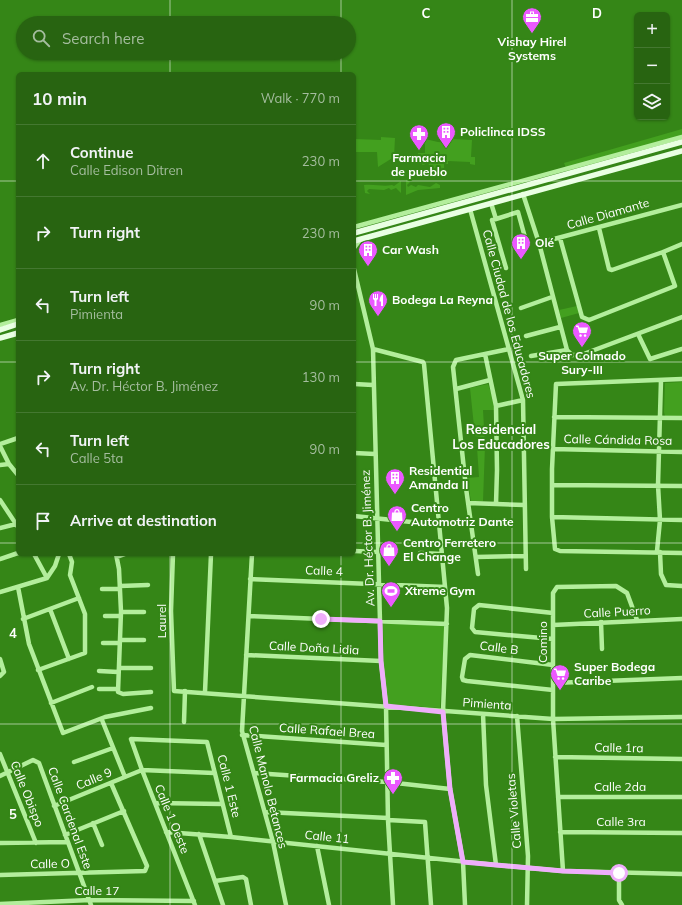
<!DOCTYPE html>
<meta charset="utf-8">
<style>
body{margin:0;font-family:Mulish,sans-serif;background:#346d1f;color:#f1f3f6}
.controls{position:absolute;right:12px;top:12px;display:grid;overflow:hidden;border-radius:6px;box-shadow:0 1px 3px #0004}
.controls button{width:36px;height:36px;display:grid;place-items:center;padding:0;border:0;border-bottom:1px solid #447831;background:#286411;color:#f1f3f6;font:20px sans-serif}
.stop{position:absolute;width:12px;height:12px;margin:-9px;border:3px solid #eeaefa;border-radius:50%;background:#fff}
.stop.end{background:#eeaefa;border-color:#fff;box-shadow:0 1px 4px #0008}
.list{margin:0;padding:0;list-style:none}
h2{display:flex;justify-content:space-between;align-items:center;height:52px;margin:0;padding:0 16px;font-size:17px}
h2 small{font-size:13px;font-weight:400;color:#a5bd9f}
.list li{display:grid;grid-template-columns:26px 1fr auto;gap:12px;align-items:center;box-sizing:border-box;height:72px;padding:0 16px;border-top:1px solid #447831}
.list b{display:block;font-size:15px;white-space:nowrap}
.list p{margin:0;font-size:13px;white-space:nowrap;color:#a5bd9f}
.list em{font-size:13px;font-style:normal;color:#a5bd9f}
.icon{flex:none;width:22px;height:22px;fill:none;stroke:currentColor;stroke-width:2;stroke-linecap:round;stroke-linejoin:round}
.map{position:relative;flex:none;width:682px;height:905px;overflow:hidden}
.search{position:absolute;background:#286411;box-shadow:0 1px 3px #0004;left:16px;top:16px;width:340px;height:44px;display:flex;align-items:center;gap:10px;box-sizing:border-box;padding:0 14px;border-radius:22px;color:#a5bd9f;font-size:15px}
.panel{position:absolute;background:#286411;box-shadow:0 1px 3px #0004;left:16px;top:72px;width:340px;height:484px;border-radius:6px}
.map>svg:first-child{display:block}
.green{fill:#43a01f}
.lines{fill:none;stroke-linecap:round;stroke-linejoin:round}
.minor{stroke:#b3ee9c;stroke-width:4.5}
.major{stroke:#e9ffe3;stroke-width:5.5}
.route{stroke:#eeaefa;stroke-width:5}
.grid{fill:none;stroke:#fff;stroke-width:1;stroke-opacity:0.55}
.labels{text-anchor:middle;stroke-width:4;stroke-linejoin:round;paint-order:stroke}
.poi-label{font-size:12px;font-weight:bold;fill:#fff;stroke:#358617;text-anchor:start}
.street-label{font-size:12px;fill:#fff;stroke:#358617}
.neighbourhood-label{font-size:13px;font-weight:bold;fill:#fff;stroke:#358617}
.grid-label{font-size:13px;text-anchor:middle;font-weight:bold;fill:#fff;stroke:#358617;stroke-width:4;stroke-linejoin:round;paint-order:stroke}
</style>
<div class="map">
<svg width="682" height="905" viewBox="0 0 682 905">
<rect width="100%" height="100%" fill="#358617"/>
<path class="green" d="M682 129V141L568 173 564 163Z
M381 137 395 138 394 157 378 167 377 152H354V139L381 140Z
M425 139 438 142 451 143 452 139 472 140 471 157H475V165L470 164V162L448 161V164H444V172L432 171 428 163 423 165 417 161 418 153H425Z
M406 180 410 182 407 185 408 187 411 185 416 187 418 185 430 187 436 183 440 185V188L418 190 406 195Z
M401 181V193L396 188 391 190 389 188 384 190 369 189 367 191 370 194 365 193 364 185C376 184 383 187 392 185L394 186Z
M577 306 579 313 561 318 559 310Z
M682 382V416H665L664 412 665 383Z
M488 384 494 401V410H483L485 446 483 501H471L467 478 479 477 477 447H481V437L475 436 470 388Z
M383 624H445L440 708 385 704Z"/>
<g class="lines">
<path class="minor" d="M523 194 539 243 567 350 572 355H581L682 317
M491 203 496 219 518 212 526 241
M470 209 523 400 526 569
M496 219 492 220 506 268
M354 227 682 137
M599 228 609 269 612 270 663 252
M560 238 582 317 589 320 675 286 663 252 682 244
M539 243 682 205
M354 248 360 240
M354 269 373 349 381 661 386 706 388 820 393 905
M521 308 552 297
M0 325 18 320
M638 334 650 359 682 349
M526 336 560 327
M373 349 423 362 424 364 447 608 443 712 450 789 463 862 465 905
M485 354 496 406 497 470 496 504
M531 356 567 350
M682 379 556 384 552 469V517L555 549 560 551 682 553
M354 384 373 385
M456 389 490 380
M496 406 523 400
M554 417 682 418
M0 444 18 438
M0 446 9 464 18 475
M553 449 682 452
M354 453 375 454
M0 465 9 464
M553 485 682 486
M0 500 18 527
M468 503 524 505
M354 516 440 525
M552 517 682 520
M0 528 16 524
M354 551 378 552
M657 551 660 520 658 485 661 380
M660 552 661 574 666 585 682 586
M420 553 442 554
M34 554 47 578
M116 554 119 569 121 612 118 692 123 694 151 692
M173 554 171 611 174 691 553 719 682 717
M252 554 242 731 273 842 286 905
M117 557 125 554
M476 557 525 556
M0 559 18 553
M478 574 466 488 453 367 456 360 509 349
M250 579 445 587
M120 586 148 585
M18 587 29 644 63 733 105 717 151 708
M102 589H120
M0 592 47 578 55 566 59 554
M50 609 69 659
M121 612H144
M553 613 479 605 474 609 472 628 475 632 553 639
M105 616H121
M249 616 447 624
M23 619 79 598
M601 622 602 649
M553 625 682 619
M120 640H144
M103 643H119
M246 655 381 661
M0 659 4 672 0 676
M553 665 470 655 465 659 462 677 463 680 467 681 553 690
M119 668H151
M38 670 85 653V614L70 575 72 562 69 554
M99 671 118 672
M553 683 682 678
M99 689H118
M205 692 211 554
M51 703 92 687
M483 714 486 785 496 865
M517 716 528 856 527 905
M102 720 125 777
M184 722 185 691
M242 735 386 745
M0 754 36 843
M555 757 682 759
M74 762 113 748
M254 773 387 782 450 789
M0 776 33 760 39 763 91 905
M558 797H682
M155 803 222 804
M54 806 142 770 214 773
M265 812 388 818
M388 820 425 822 431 905
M93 823 102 845
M166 832 231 837 496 865 563 871 682 874
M560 832 682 833
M199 834 223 905
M65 835 124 811
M0 843 67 842
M317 846 329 905
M563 871 553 719V593L557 587 616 586 627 593 637 620
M619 873V900L622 905
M0 875 145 871 147 866 111 783
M215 881 243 877 246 879 251 905
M0 904 90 900 194 901
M195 905 142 770 131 739 207 742 231 837"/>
<path class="major" d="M354 233 682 142
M354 241 682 151
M0 330 18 324
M0 338 18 333"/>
</g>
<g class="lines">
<path class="route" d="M321 619 380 621 381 661 386 706 443 712 450 789 463 862 563 871 619 873"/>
</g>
<path class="grid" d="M170 0V23M341 0V23M512 0V905M170 53V74M341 53V74M0 181H18M354 181H682M0 362H18M354 362H682M0 543H18M354 543H682M170 554V905M341 554V905M0 724H682"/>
<defs>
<g id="office-pin" transform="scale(1)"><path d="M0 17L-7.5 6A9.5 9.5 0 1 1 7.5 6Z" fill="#eb59ff" stroke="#358617"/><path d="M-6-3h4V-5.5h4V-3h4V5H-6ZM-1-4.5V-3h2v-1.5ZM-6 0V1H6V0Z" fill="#fff"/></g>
<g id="building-pin" transform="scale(1)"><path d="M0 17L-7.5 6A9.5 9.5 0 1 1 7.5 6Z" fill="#eb59ff" stroke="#358617"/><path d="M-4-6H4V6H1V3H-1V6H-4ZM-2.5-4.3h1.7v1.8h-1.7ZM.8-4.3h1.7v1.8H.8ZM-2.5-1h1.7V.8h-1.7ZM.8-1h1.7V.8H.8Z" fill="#fff"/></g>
<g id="pharmacy-pin" transform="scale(1)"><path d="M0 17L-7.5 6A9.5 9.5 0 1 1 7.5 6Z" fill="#eb59ff" stroke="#358617"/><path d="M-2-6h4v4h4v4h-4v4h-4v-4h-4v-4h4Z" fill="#fff"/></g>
<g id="restaurant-pin" transform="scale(1)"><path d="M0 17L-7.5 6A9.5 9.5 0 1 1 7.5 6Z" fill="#eb59ff" stroke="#358617"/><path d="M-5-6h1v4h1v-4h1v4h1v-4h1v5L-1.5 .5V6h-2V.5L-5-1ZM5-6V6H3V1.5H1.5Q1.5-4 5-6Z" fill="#fff"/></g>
<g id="supermarket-pin" transform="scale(1)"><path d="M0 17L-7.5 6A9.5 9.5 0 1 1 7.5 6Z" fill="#eb59ff" stroke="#358617"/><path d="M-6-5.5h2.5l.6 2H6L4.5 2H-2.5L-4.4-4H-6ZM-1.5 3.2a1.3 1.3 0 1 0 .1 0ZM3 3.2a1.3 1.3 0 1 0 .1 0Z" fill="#fff"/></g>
<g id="shop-pin" transform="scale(1)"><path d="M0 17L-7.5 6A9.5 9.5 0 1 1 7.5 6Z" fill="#eb59ff" stroke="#358617"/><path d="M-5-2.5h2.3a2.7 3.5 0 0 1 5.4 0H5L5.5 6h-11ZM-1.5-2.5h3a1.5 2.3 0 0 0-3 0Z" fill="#fff"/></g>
<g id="stadium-pin" transform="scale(1)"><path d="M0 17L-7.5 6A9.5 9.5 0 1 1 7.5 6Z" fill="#eb59ff" stroke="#358617"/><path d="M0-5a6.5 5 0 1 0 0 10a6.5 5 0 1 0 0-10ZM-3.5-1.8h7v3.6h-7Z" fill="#fff"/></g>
</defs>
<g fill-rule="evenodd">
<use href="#office-pin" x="532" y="17"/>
<use href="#building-pin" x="446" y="132"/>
<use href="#pharmacy-pin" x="419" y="134"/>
<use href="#building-pin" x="521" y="243"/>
<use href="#building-pin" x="368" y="250"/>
<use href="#restaurant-pin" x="378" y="300"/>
<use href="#supermarket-pin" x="582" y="331"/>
<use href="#building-pin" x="395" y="478"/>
<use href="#shop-pin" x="397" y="515"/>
<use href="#shop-pin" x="389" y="550"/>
<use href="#stadium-pin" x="391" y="591"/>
<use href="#supermarket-pin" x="560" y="674"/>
<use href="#pharmacy-pin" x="393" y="778"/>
</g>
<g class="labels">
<g class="poi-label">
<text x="532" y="46" text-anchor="middle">Vishay Hirel<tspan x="532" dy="14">Systems</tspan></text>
<text x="460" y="136">Policlinca IDSS</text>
<text x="419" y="162" text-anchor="middle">Farmacia<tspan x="419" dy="14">de pueblo</tspan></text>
<text x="535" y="247">Olé</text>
<text x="382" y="254">Car Wash</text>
<text x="392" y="304">Bodega La Reyna</text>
<text x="582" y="360" text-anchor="middle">Super Colmado<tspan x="582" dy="14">Sury-III</tspan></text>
<text x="409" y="475">Residential<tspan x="409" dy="14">Amanda II</tspan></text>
<text x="411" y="512">Centro<tspan x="411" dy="14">Automotriz Dante</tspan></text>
<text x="403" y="547">Centro Ferretero<tspan x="403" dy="14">El Change</tspan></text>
<text x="405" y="595">Xtreme Gym</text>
<text x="574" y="671">Super Bodega<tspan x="574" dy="14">Caribe</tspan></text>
<text x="379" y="782" text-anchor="end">Farmacia Greliz</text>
</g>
<g class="street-label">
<text transform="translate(608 214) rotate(-16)" y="4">Calle Diamante</text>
<text transform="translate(509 314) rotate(75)" y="4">Calle Ciudad de los Educadores</text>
<text transform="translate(618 440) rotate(1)" y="4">Calle Cándida Rosa</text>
<text transform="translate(368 538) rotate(-92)" y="4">Av. Dr. Héctor B. Jiménez</text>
<text transform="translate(324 571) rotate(2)" y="4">Calle 4</text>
<text transform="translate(617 612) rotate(-3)" y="4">Calle Puerro</text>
<text transform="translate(162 621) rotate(-90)" y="4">Laurel</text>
<text transform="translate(543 642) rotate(-90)" y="4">Comino</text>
<text transform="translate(314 648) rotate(3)" y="4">Calle Doña Lidia</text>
<text transform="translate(499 648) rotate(7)" y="4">Calle B</text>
<text transform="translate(487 704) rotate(4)" y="4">Pimienta</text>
<text transform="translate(327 731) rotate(4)" y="4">Calle Rafael Brea</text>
<text transform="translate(619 748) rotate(1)" y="4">Calle 1ra</text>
<text transform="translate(94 779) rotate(-23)" y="4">Calle 9</text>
<text transform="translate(229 786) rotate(76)" y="4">Calle 1 Este</text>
<text transform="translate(268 787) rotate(76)" y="4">Calle Manolo Betances</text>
<text x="620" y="791">Calle 2da</text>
<text transform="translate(27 794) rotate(68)" y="4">Calle Obispo</text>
<text transform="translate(514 811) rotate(-95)" y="4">Calle Violetas</text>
<text transform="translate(70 818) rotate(70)" y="4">Calle Cardenal Este</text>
<text transform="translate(172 819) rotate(68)" y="4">Calle 1 Oeste</text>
<text x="621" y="826">Calle 3ra</text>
<text transform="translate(327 837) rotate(6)" y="4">Calle 11</text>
<text transform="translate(50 864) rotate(-1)" y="4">Calle O</text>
<text x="97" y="895">Calle 17</text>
</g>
<g class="neighbourhood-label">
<text x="501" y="434">Residencial<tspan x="501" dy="15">Los Educadores</tspan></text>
</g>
</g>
<g class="grid-label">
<text x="426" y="18">C</text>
<text x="597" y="18">D</text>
<text x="13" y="638">4</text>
<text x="13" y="819">5</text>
</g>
</svg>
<div class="controls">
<button>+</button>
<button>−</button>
<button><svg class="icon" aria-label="layers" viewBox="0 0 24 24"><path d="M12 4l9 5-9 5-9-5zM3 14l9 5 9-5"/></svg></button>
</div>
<div class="stop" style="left:619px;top:873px"></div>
<div class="stop end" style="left:321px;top:619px"></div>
<div class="search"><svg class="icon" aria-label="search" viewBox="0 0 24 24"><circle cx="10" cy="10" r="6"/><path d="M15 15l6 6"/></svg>Search here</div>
<section class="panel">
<h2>10 min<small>Walk · 770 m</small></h2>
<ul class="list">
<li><svg class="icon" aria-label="ahead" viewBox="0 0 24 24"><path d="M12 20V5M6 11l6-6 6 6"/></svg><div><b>Continue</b><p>Calle Edison Ditren</p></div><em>230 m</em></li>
<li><svg class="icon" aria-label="right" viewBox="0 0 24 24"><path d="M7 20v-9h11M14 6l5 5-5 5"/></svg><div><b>Turn right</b></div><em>230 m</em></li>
<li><svg class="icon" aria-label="left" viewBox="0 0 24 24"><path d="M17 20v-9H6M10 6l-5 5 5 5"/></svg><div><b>Turn left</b><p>Pimienta</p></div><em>90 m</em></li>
<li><svg class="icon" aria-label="right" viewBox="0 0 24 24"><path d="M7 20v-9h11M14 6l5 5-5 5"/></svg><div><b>Turn right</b><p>Av. Dr. Héctor B. Jiménez</p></div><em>130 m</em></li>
<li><svg class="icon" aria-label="left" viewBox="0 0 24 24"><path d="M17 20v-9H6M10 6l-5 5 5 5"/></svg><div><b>Turn left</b><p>Calle 5ta</p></div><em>90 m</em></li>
<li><svg class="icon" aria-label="arrive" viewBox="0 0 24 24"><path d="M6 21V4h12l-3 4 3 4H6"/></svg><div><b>Arrive at destination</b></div></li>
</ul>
</section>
</div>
